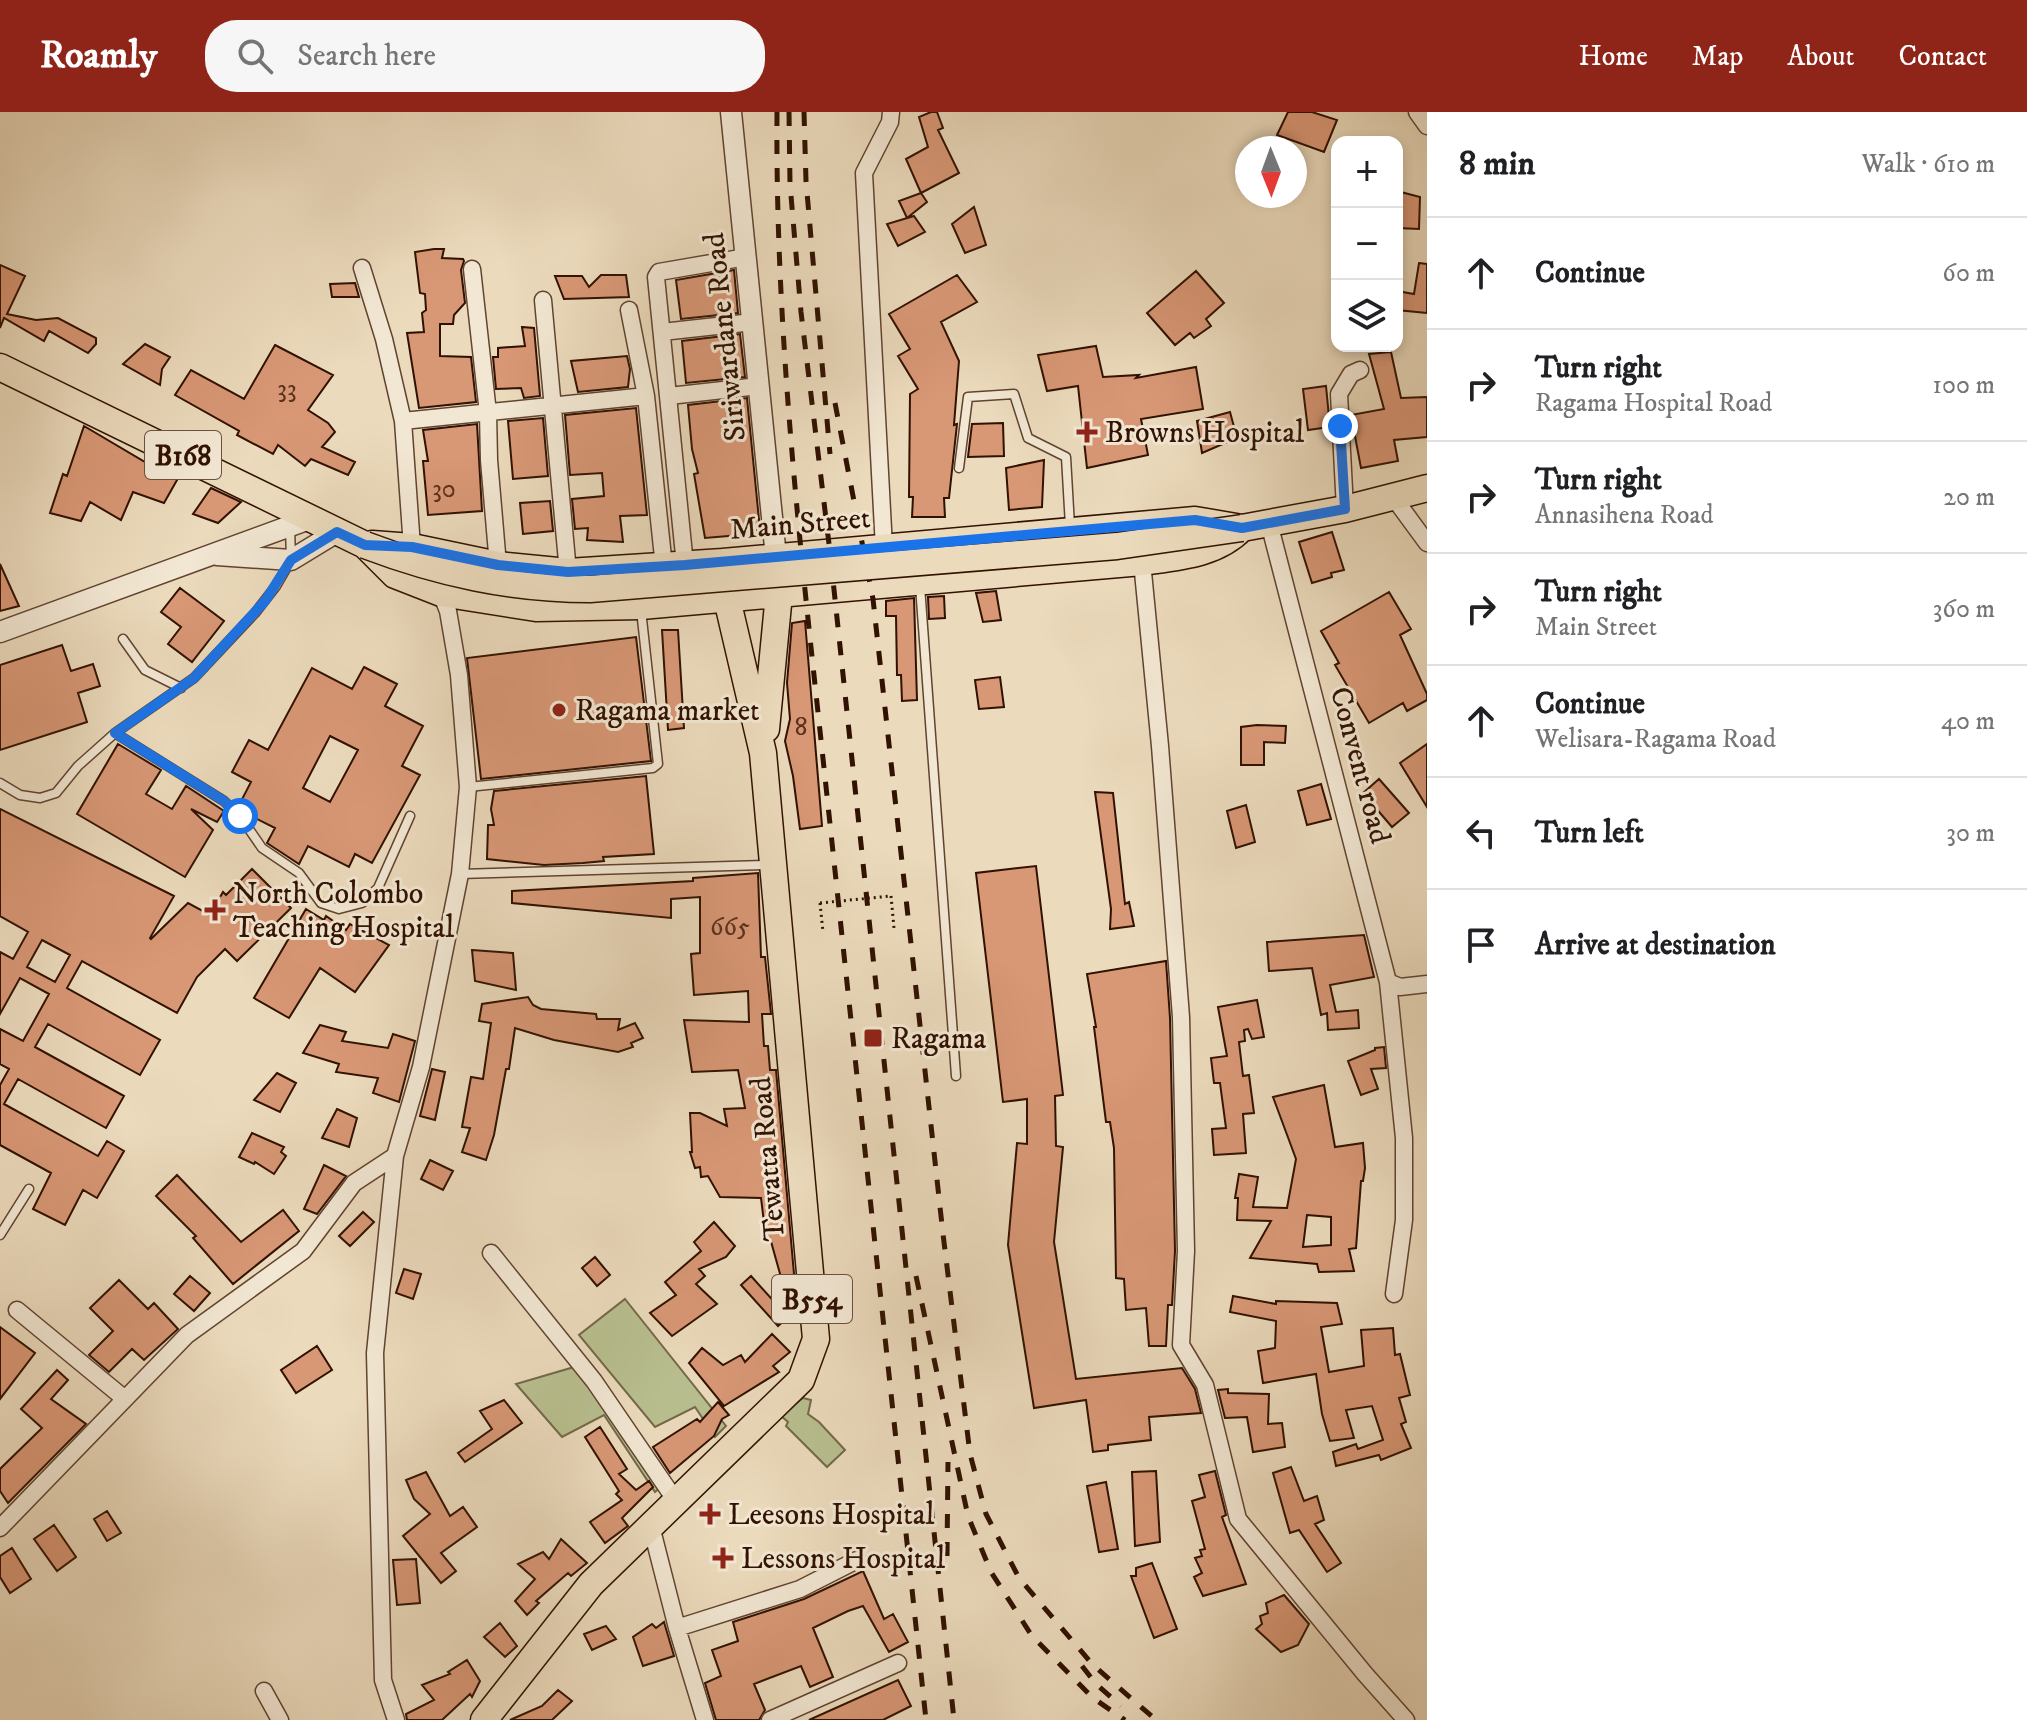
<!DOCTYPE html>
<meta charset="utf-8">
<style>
body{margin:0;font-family:"IM FELL DW Pica",serif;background:#f6f6f6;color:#202124}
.controls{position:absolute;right:24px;top:24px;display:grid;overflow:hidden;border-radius:16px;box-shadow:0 4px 12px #0003}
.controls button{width:72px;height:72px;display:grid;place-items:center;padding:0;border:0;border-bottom:2px solid #e0e0e0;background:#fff;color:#202124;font:40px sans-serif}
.compass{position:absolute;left:1235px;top:24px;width:72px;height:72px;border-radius:50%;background:#fff;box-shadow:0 4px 12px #0003;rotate:179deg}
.stop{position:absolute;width:24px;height:24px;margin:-18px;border:6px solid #1a73e8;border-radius:50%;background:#fff}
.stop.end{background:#1a73e8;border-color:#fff;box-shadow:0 2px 8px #0008}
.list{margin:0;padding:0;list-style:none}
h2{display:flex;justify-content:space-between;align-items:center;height:104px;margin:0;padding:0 32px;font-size:34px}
h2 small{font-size:26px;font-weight:400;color:#757577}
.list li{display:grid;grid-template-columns:52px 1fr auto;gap:24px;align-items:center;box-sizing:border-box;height:112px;padding:0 32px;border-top:2px solid #e0e0e0}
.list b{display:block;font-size:30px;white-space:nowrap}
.list p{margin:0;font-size:26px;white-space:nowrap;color:#757577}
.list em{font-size:26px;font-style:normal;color:#757577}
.icon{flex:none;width:44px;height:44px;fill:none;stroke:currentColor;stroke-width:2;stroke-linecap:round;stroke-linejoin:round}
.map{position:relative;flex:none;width:1427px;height:1608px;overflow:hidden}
header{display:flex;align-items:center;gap:48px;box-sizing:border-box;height:112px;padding:0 40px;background:#8f2418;color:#fff}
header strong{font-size:38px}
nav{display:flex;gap:44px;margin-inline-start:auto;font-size:28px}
.search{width:560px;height:72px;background:#f6f6f6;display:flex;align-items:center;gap:20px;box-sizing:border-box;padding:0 28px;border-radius:32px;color:#757577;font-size:30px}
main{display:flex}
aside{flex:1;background:#fff}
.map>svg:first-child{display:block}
.green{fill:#b8bf8f;stroke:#746848;stroke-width:2}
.building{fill:#d89775;stroke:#311101;stroke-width:2;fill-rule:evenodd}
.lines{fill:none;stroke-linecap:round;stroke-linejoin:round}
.service-casing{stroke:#604330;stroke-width:11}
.minor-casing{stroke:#604330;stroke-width:19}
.tertiary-casing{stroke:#604330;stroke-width:23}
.primary-casing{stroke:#311101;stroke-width:29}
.path{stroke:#311101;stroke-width:3;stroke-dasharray:2 4;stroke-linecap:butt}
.service{stroke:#f2e7d3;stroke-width:8}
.minor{stroke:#f2e7d3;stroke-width:16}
.tertiary{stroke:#f2e7d3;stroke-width:20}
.primary{stroke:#ebdabc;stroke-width:26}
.rail{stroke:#311101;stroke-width:5;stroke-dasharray:14 14;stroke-linecap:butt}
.primary-bridge-casing{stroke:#311101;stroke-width:29;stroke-linecap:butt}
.path-bridge{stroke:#311101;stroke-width:3;stroke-dasharray:2 4;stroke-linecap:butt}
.primary-bridge{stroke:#ebdabc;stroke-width:26}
.route{stroke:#1a73e8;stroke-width:10}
.poi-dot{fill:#8f2418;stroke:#f2e7d3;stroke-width:3}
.labels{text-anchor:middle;stroke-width:6;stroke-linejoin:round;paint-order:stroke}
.number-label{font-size:26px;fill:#5b321e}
.shield{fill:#f2e7d3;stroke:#6b5140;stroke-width:2}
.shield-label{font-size:28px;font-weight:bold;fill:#311101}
.street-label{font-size:30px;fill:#311101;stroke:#f2e7d3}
.poi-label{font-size:30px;fill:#311101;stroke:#f2e7d3;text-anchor:start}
</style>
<header>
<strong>Roamly</strong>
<div class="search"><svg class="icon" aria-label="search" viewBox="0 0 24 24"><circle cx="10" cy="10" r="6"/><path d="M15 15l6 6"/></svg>Search here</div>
<nav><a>Home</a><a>Map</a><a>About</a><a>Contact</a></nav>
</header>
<main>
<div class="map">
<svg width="1427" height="1608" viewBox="0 0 1427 1608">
<rect width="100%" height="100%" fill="#ebdabc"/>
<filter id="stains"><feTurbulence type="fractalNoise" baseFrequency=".0025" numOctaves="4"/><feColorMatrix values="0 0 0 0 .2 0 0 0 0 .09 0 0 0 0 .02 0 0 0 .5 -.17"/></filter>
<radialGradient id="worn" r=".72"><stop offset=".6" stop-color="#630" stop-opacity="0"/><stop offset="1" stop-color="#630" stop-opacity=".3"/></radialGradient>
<path class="green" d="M625 1187 726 1314 715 1325 695 1295 655 1315 579 1223Z
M581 1253 662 1374 655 1380 604 1303 562 1325 516 1272Z
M803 1286 811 1288 808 1302 819 1310 845 1338 827 1355 786 1314 788 1310 780 1303Z"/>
<path class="building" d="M931 0H937L943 16 938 18 959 61 921 81 906 47 928 35 919 5Z
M1288 0H1312L1337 8 1324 40 1277 23Z
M1397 79 1420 85 1419 117 1397 116Z
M921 81 927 90 907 106 899 89Z
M974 95 986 133 965 141 952 112Z
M914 104 925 120 898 134 887 112Z
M434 137H444L442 146 463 147 464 149 461 158 465 191 454 203 453 212H440V244L471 245 476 290 419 296 407 221 424 220 422 201 426 198 425 182 420 181 415 140Z
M1419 151 1427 152V201L1397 198V179L1414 182Z
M0 153 25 164 7 202 36 208 58 206 96 226V232L88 241 49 219 44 229 4 206 0 216Z
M734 158 738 201 681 207 676 168Z
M1196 159 1224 191 1206 207 1211 214 1194 226 1190 221 1175 233 1147 201Z
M601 163H626L629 185 564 187 555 164H582L589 175Z
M957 163 977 190 941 210 959 249 954 313 957 312 949 386H944L945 405H912L913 385H909L910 282 918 277 898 244 910 237 889 202Z
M355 171 359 185H332L330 172Z
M522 215 534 216 540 284 524 286 521 276 496 277 493 245H498V236L525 234Z
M740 222 745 265 686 271 682 229Z
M145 232 170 245 162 257 160 273 123 252Z
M275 233 333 263 308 298 328 311 335 320 322 335 355 350 348 363 311 347 305 354 278 333 273 342 237 323 239 319 175 283 191 258 244 287Z
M1096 234 1103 265 1139 263 1136 266 1196 255 1203 297 1141 307 1148 343 1087 356 1078 274 1047 279 1038 243Z
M1391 240 1401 286 1427 285V325L1394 328 1398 349 1361 356 1351 303 1384 297 1369 242Z
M627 244 630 257 628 275 578 280 571 249Z
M1326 274 1330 315 1308 318 1303 277Z
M747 286 760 418 752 419V422L705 426 694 362 698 361 692 337 688 293Z
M636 296 647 403 620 404 623 430 587 428 588 416 575 417 572 387 604 384 602 361 570 363 565 303Z
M1230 300 1237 326 1202 341 1197 309Z
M543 306 548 364 513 367 508 309Z
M1003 311 1004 344 968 345 972 312Z
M477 312 482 399 428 403 423 349H428L423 318Z
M84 314 162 360 165 353 181 361 164 391 133 380 121 408 90 390 81 409 50 401 63 362 67 364Z
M1044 348 1042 395 1009 398 1006 356Z
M211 376 241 390 218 411 193 402Z
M550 389 553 419 523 422 520 391Z
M1332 420 1344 458 1331 461 1332 465 1312 471 1299 430Z
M0 452 19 494 0 499Z
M180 476 224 509 192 550 168 532 181 515 161 500Z
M996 479 1001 508 983 510 976 481Z
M1389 480 1411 517 1400 523 1427 582V588L1407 599 1403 591 1369 611 1335 553 1339 551 1321 519Z
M944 484 945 506 929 507 928 485Z
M914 486 917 588 902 589 901 563H897L896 504H886V489Z
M805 509 822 714 800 717 793 664 785 629 790 607 787 571 792 511Z
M662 518H678L684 616 668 618Z
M636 525 651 649 481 667 467 546Z
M62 533 71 559 93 552 100 574 78 581 87 610 0 638V553Z
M364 555 397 572 385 594 423 614 402 654 420 663 372 751 355 742 349 755 308 734 299 752 267 731 275 716 247 702 239 693 251 670 232 660 249 628 268 638 312 556 352 577ZM330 624 358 638 330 690 303 676Z
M1000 565 1004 595 979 597 975 568Z
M1257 613 1286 614 1285 631 1264 630V653H1241V615Z
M118 632 161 658 146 682 172 697 186 674 224 699 217 710 191 697 213 718 185 765 77 702Z
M1427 632V695L1400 651Z
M646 664 654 742 603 745 604 749 583 751 544 753 487 747 488 713H494L491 697 494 679Z
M1379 667 1409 701 1392 715 1363 681Z
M1321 672 1331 707 1307 713 1298 679Z
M1095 680 1113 681 1125 792 1129 790 1134 814 1110 817 1111 797Z
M1246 693 1255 730 1236 736 1227 699Z
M0 697 174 784 150 826 151 827 188 791 210 803 223 780 226 783 252 757 291 796 237 849 225 837 197 865 177 901 82 849 67 876 160 928 140 963 48 912 35 935 124 984 106 1016 18 967 4 992 98 1044 107 1029 124 1039 97 1086 83 1078 65 1113 33 1097 51 1061 0 1033V973L9 957 0 952V917L23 929 49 882 20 866 0 902V840L13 847 28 820 0 804ZM42 828 70 843 55 870 27 855Z
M1036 754 1063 983 1055 984 1056 1034 1063 1035 1054 1130 1076 1267 1182 1256 1195 1277 1201 1301 1149 1305 1151 1328 1108 1333V1338L1093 1340 1086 1288 1034 1296 1008 1133 1017 1031 1027 1032V987L1003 990 976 761Z
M758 761 761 845H765L771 902H762L764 934H768L770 958H776L797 1196 791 1201 770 1126 766 1127 761 1086 720 1085 708 1064 701 1065 700 1055 695 1056 690 1040H692L690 1001H700L727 1014 724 997 745 996 738 958 692 960 684 908 749 910 748 879 694 883 691 842 700 841V785L671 787V806L512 791V779L693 769V766Z
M306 797 324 808 326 804 346 818 350 812 389 833 355 880 320 856 289 906 254 886Z
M1364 823 1374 865 1330 873 1336 900 1358 898 1359 916 1328 918 1327 901 1321 903 1312 856 1269 859 1267 830Z
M472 838 513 841 516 878 475 869Z
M1166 849 1170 906 1175 1139 1172 1193H1168L1166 1234H1149L1146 1196 1126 1198 1124 1167 1116 1166 1114 1036 1110 1010H1106L1094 915H1096L1087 862Z
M528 885 533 893 541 897 596 902 597 907H620L618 918 635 911 643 926 631 931 633 935 618 940 554 928 515 916 509 957H506L494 1023 486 1048 462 1040 470 1016 462 1015 471 965 483 967 491 911 479 909 482 892Z
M1257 888 1264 925 1252 927 1248 917 1244 918 1245 929 1239 930 1243 964 1249 963 1254 1001 1243 1002 1246 1041 1214 1043 1212 1017 1226 1016 1220 971H1214L1211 946 1227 944 1218 895Z
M320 913 346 920 342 929 388 936 393 922 415 929 399 990 373 981 378 966 336 960 339 952 303 941Z
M1384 935 1386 956 1371 957 1378 977 1361 983 1348 949 1375 938V936Z
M432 957 445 960 435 1008 420 1004Z
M277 961 296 971 280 1000 254 988Z
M1324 973 1335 1035 1363 1031 1365 1056 1363 1069H1361L1356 1136 1349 1137 1354 1159 1319 1160 1317 1152 1250 1146 1271 1109 1237 1108 1238 1086H1235L1239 1062 1258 1065 1253 1095 1287 1096 1296 1047 1273 985ZM1307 1103 1331 1105V1133L1303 1135Z
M337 997 357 1006 349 1035 322 1026Z
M252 1021 284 1035 281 1040 286 1044 274 1062 255 1050 254 1052 239 1045Z
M430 1048 453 1059 443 1078 421 1067Z
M324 1053 346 1064 317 1102 304 1097Z
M177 1063 241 1130 283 1098 299 1119 233 1172 193 1126 196 1124 156 1084Z
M363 1100 374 1110 350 1134 339 1124Z
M714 1110 735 1134 726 1145 699 1157 705 1164 696 1172 717 1192 672 1224 650 1201 676 1183 665 1170 701 1139 694 1130Z
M595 1145 610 1163 597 1174 582 1156Z
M404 1157 421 1162 413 1187 396 1181Z
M190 1164 210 1181 194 1199 174 1182Z
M751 1164 788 1205 778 1214 741 1173Z
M119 1168 148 1197 154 1191 178 1217 144 1248 132 1237 109 1260 89 1243 113 1219 90 1196Z
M1233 1184 1276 1192V1189L1337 1191 1342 1212 1321 1215 1329 1260 1364 1254 1361 1218 1393 1216 1395 1243 1400 1242 1410 1283 1399 1286 1406 1310 1401 1312 1411 1336 1381 1348 1379 1343 1336 1354 1333 1340 1356 1332 1358 1337 1383 1328 1372 1294 1346 1298 1354 1326 1330 1329 1322 1302 1316 1262 1263 1271 1258 1239 1275 1236 1276 1209 1230 1200Z
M0 1215 35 1241 0 1287Z
M772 1222 790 1240 773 1254 779 1260 724 1294 689 1251 702 1236 723 1253 741 1243 745 1250Z
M317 1234 332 1258 296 1281 281 1258Z
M57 1258 68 1268 51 1287 86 1312 8 1391 0 1379V1357L42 1316 21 1297Z
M1228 1277V1281L1269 1282 1268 1312 1282 1311 1285 1335 1253 1340 1247 1305 1225 1306 1218 1278Z
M504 1288 522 1311 465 1350 458 1341 492 1317 480 1299Z
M718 1290 729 1303 722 1307 714 1324 670 1361 653 1335 697 1307 700 1310Z
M600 1315 627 1357 619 1362 636 1378 649 1369 653 1375 622 1406 628 1414 605 1431 590 1410 622 1388 616 1382 619 1379 585 1325Z
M1291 1355 1304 1389 1317 1384 1324 1408 1315 1412 1341 1451 1327 1460 1299 1418 1290 1421 1273 1361Z
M1156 1359 1160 1430 1135 1434 1132 1360Z
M1215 1359 1226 1403 1222 1405 1246 1472 1203 1484 1194 1465 1202 1461 1195 1446 1202 1444 1200 1438 1205 1437 1192 1389 1205 1385 1199 1363Z
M426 1360 450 1404 463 1395 477 1415 441 1441 456 1459 441 1471 403 1424 430 1402 414 1387 406 1368Z
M1106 1370 1118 1437 1099 1440 1087 1374Z
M107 1399 121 1421 107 1429 94 1407Z
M54 1413 76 1445 57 1459 34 1427Z
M561 1427 587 1451 571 1464 568 1461 536 1489 539 1491 527 1503 515 1489 535 1467 518 1452 543 1440 549 1447Z
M12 1436 31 1467 10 1481 0 1465V1444Z
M416 1447 420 1491 397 1493 393 1448Z
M1152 1451 1177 1517 1154 1526 1131 1464H1136V1456Z
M863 1459 884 1507 893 1502 908 1530 889 1540 863 1494 848 1499 813 1516 833 1565 810 1575 801 1554 754 1572 765 1598 759 1608H716L705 1571 721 1564 712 1538 738 1529 733 1510 804 1487Z
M1284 1483 1309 1512 1298 1533 1281 1540 1256 1517 1262 1512 1260 1504 1268 1501 1266 1491Z
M664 1510 674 1544 643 1554 633 1525 652 1512 656 1516Z
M500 1511 517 1534 505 1545 484 1525Z
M606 1514 616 1527 592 1538 584 1522Z
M467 1548 480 1569 472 1585 470 1582 442 1608H407L406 1602 434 1588 422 1573 450 1562 448 1560Z
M898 1568 911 1594 883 1608H809Z
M558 1578 572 1589 552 1608H510L542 1594Z"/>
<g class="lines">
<g class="service-casing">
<path id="service" d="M959 356 968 285 1014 282 1028 326 1066 345 1070 414
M920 474 956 964
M123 527 145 558 181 576
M115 621 224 689 240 704 262 736 299 761 321 791 339 797 362 791 378 776 410 704
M0 671 20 683 40 686 56 681 78 654 115 621 194 566 255 501 276 474 291 448 290 415
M468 675 653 656 658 652 641 498
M460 762 768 753
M0 1123 29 1077"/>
</g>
<g class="minor-casing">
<path id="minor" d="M1417 0 1427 14
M362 156 384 227 403 309 412 435
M472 157 488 301 489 348 498 453
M543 188 568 460
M629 198 646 284 664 455
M662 220 753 210
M669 284 759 274
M403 309 646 284
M1394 386 1427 431
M1345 397 1339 282 1351 262 1360 258
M1269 411 1388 870 1400 875 1427 872
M884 436 864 61 890 10 891 0
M1142 450 1160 634 1181 905 1186 1139 1181 1233 1205 1273 1238 1407 1365 1562 1406 1608
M685 453 656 165 659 160 746 145
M1388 870 1404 1026V1108L1394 1182
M491 1141 594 1269 676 1389
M17 1198 125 1287
M651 1414 677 1516 705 1608
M0 1416 187 1223 303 1139 354 1071 395 1044
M677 1516 800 1477 857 1448
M264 1579 280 1608
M396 1608 383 1568 375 1241 395 1044 421 955 460 762 468 675 459 563 448 499 441 481
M770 1608 898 1551"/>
</g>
<g class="tertiary-casing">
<path id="tertiary" d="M731 0 776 445
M217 443 291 448 337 420
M0 520 312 406"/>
</g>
<g class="primary-casing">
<path id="primary" d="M0 255 365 433 395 463 441 481 536 496 641 494 1142 450C1178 445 1216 443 1242 416
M372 432 412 435 498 453 568 460 723 450 1195 408 1242 416 1345 397 1427 376
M766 617 779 482 777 465
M484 1608 591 1472 801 1268 816 1227 763 641 727 487 723 450"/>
</g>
<path class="path" d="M891 784 894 816
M820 791 823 820"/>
<use href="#service" class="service"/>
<use href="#minor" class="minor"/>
<use href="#tertiary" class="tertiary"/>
<use href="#primary" class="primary"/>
<path class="rail" d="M777 0C775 238 805 475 830 712 862 1011 894 1309 926 1608
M789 0 790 72 801 200 830 440 954 1608
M804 0 806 69 830 342
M835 291 873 487 943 1122 970 1342 986 1402 1019 1466 1093 1553 1156 1608
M916 1164 968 1404 991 1460 1032 1524 1093 1586 1125 1608
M947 1444 948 1350
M1082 1554 1096 1572 1121 1594"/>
<g class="primary-bridge-casing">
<path id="primary-bridge" d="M365 433C439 461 511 477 590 477L1117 434 1242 416"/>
</g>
<path class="path-bridge" d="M820 791 891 784"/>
<use href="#primary-bridge" class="primary-bridge"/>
</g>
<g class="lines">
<path class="route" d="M240 704 224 689 115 621 194 566 265 489 291 448 337 420 365 433 412 435 498 453 568 460 685 453 1195 408 1242 416 1345 397 1340 314"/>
</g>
<g class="poi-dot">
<path d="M1083 308h8v8h8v8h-8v8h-8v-8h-8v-8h8z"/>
<circle cx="559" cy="598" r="8"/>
<path d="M211 786h8v8h8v8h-8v8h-8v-8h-8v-8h8z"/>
<rect x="863" y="916" width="20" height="20" rx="4"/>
<path d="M706 1390h8v8h8v8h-8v8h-8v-8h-8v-8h8z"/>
<path d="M719 1434h8v8h8v8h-8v8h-8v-8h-8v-8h8z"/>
</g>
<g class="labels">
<g class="number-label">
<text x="287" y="285">33</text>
<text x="444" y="385">30</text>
<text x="801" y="623">8</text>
<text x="730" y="823">665</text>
</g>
<g class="shield">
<rect x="145" y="319" width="76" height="48" rx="6"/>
<rect x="772" y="1163" width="80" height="48" rx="6"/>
</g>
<g class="shield-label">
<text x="183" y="353">B168</text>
<text x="812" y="1197">B554</text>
</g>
<g class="street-label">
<text transform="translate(724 225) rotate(-96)" y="10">Siriwardane Road</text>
<text transform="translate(800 411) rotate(-5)" y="10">Main Street</text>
<text transform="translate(1361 653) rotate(75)" y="10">Convent road</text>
<text transform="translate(767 1047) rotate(-95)" y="10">Tewatta Road</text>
</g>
<g class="poi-label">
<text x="1105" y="330">Browns Hospital</text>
<text x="575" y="608">Ragama market</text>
<text x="233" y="791">North Colombo<tspan x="233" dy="34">Teaching Hospital</tspan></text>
<text x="891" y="936">Ragama</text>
<text x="728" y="1412">Leesons Hospital</text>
<text x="741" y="1456">Lessons Hospital</text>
</g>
</g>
<rect width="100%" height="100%" filter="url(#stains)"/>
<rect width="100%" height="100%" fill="url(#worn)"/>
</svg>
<div class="controls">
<button>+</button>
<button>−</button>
<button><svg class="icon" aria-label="layers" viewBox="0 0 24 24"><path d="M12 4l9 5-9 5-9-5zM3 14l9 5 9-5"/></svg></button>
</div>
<svg class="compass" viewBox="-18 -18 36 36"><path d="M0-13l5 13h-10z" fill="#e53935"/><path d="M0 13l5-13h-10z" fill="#757577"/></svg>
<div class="stop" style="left:240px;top:704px"></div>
<div class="stop end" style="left:1340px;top:314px"></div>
</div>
<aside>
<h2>8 min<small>Walk · 610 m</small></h2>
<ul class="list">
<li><svg class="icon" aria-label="ahead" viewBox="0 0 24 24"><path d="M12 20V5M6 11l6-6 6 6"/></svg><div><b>Continue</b></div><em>60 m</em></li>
<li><svg class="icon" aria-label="right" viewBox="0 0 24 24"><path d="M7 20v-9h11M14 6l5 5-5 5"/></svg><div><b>Turn right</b><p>Ragama Hospital Road</p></div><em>100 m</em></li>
<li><svg class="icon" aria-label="right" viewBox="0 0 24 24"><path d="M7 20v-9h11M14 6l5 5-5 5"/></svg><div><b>Turn right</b><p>Annasihena Road</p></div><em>20 m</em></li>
<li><svg class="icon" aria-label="right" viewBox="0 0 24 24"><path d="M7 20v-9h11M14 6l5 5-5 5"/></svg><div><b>Turn right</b><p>Main Street</p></div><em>360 m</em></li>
<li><svg class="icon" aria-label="ahead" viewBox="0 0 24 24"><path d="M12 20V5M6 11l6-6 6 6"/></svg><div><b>Continue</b><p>Welisara-Ragama Road</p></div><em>40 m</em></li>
<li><svg class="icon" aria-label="left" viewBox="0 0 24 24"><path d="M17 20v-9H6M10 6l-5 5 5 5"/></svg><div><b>Turn left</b></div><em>30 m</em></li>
<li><svg class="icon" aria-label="arrive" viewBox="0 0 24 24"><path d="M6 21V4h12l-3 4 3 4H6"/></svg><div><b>Arrive at destination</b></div></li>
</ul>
</aside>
</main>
